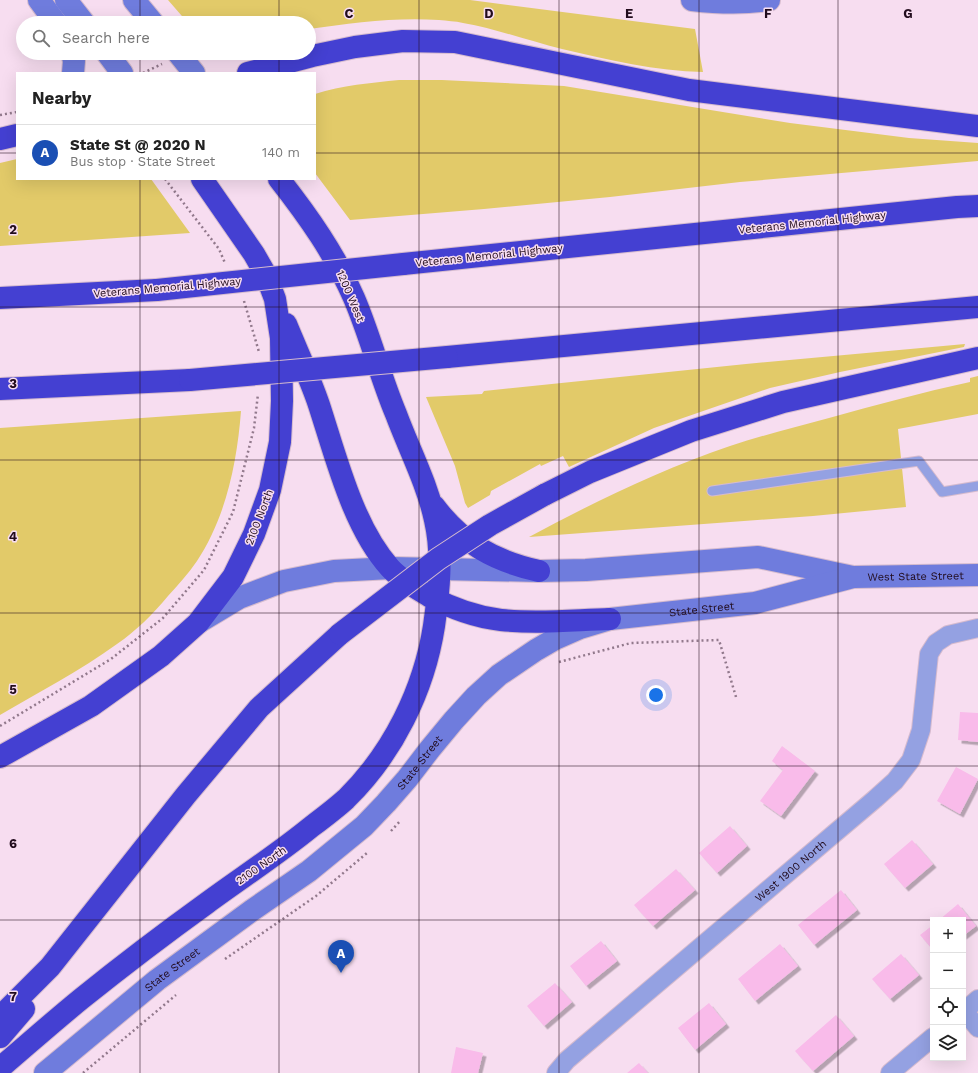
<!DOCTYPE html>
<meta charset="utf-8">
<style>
body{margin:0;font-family:"Work Sans",sans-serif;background:#f6f6f6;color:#222}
.controls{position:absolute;right:12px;bottom:12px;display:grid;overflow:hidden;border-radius:0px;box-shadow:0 4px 16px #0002}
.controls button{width:36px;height:36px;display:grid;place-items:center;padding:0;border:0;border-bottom:1px solid #e0e0e0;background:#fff;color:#222;font:20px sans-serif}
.you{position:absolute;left:656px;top:695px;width:14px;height:14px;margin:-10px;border:3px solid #fff;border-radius:50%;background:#1a73e8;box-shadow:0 0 0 6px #1a73e833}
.badge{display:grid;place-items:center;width:26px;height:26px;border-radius:50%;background:#111827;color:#fff;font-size:13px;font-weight:700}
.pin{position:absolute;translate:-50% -33px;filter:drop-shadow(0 1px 2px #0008)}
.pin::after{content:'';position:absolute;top:21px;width:14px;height:12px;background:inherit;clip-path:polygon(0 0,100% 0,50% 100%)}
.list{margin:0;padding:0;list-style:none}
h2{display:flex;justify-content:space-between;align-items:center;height:52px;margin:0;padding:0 16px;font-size:17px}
h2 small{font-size:13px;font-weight:400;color:#767676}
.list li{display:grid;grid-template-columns:26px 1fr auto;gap:12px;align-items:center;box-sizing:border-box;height:56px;padding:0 16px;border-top:1px solid #e0e0e0}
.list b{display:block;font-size:15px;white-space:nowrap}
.list p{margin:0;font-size:13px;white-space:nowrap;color:#767676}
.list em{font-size:13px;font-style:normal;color:#767676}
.icon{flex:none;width:22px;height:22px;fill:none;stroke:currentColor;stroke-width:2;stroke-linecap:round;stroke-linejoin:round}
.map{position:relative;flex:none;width:978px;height:1073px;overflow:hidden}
.search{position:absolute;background:#fff;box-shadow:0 4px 16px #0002;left:16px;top:16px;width:300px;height:44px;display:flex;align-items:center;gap:10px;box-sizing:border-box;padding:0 14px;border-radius:22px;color:#767676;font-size:15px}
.panel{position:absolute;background:#fff;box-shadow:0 4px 16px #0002;left:16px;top:72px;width:300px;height:108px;border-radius:0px}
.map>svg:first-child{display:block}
.green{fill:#e2ca69}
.building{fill:#f9bbea;filter:url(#shadow)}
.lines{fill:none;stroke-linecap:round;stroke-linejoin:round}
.lane-casing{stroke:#d5bbce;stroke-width:11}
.street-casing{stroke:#d5bbce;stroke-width:20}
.secondary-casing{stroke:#d5bbce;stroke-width:24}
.highway-casing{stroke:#d5bbce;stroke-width:24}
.path{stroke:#92798c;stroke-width:2.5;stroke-dasharray:2 3;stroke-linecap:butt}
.lane{stroke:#94a1e2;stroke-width:9}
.street{stroke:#94a1e2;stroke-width:18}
.secondary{stroke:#6f7cdd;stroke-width:22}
.highway{stroke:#4440d2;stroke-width:22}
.highway-bridge-casing{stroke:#d5bbce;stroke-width:24;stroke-linecap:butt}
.highway-bridge{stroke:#4440d2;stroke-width:22}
.grid{fill:none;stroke:#210b1c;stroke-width:1;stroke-opacity:0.55}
.labels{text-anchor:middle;stroke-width:3;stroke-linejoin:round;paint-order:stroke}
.street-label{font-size:11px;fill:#210b1c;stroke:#f7ddf0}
.grid-label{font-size:13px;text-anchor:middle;font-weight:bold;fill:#210b1c;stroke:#f7ddf0;stroke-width:3;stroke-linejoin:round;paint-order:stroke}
</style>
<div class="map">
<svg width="978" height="1073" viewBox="0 0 978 1073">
<defs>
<filter id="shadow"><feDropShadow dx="3.5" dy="3.5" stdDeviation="0" flood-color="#0004"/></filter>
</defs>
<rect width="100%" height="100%" fill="#f7ddf0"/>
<path class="green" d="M168 0H470L695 29 703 72C656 71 608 60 562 49 529 41 497 29 463 23 455 21 447 21 439 20 395 17 352 23 309 29V23H188Z
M399 80H442L564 86 790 123 909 138 978 143V161L740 182 610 197 484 209 350 220 315 173V94C342 85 371 83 399 80Z
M17 159V179H151L190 233 0 246V163Z
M965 344 964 347 840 372 770 388 654 428 569 467 563 456 541 466 540 464 491 491 490 495 468 508 465 503 455 466 426 397 482 394 484 391 746 364Z
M978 376V414L898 429 906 507 813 516 529 537C594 502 660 470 730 446 763 435 796 427 829 418 876 405 923 392 970 382V378Z
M241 411C237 463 226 517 197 561 188 574 178 585 168 596 153 614 136 631 117 644 80 671 39 692 0 715V428Z"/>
<path class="building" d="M960 712 978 713V742L958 740Z
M782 746 815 771 781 816 760 801 783 770 772 761Z
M956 767 978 779 960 814 937 801Z
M730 826 747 846 717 873 699 853Z
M912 840 933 864 905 888 884 864Z
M676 869 695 890 653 926 634 905Z
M841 890 857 910 814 945 798 925Z
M958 904 976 926 963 936V920H939Z
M933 925V950L920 935Z
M601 941 617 961 586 986 570 966Z
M780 944 798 966 755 1001 738 979Z
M901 954 919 975 890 999 872 979Z
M555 983 572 1002 544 1026 527 1006Z
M709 1003 726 1024 695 1050 678 1028Z
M836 1015 854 1036 813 1071 795 1051Z
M456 1047 483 1053 478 1073H451Z
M639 1063 648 1073H627Z"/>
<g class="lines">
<g class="lane-casing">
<path id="lane" d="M712 491 919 461 942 492 978 486"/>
</g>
<g class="street-casing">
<g id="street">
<path d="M964 1011 978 1028"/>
<path d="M963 1012 978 999"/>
<path id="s1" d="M556 1073 567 1060 875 799 895 781 911 760 921 730 929 654 936 643 948 635 978 628"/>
<path d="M890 1073 933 1037"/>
</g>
</g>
<g class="secondary-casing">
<g id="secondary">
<path d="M39 0 56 23"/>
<path d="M66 0 84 23"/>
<path d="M134 0 153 23"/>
<path d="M692 0C718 3 743 4 769 0"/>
<path d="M72 53 74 61 73 73"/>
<path d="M107 53 122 73"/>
<path d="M178 53 194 73"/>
<path id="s2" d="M199 622 239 598 284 581 334 571 391 568 539 571 586 570 758 557 853 577 978 575"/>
<path id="s3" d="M45 1073 157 980 251 911 309 871 364 826 386 803 407 779 430 749 454 720 476 696 499 675 536 650 555 639 580 628 610 619 755 603 853 577"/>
</g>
</g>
<g class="highway-casing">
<path id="highway" d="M248 73 312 56 355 47 403 41 455 42 689 90 978 126
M0 139 17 135
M403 264 957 207 978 206
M0 298 157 290
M286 324C297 351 310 378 319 405 336 457 353 527 390 568 401 580 416 588 429 596 451 608 476 617 501 620 537 624 574 620 610 619
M447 357 978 307
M0 389 190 380
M544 495 590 472 691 431 783 402 978 358
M434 506C462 543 494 561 539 571
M0 757 91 706 161 656 198 623 233 577 254 534 270 490 280 442 282 401 281 338 275 299 266 275 254 254 202 179
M0 1017 50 967 186 795 259 708 340 634
M0 1037 24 1009
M0 1068C27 1045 54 1021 81 999 122 966 164 934 207 903 241 878 278 854 311 827 323 818 335 809 346 799 393 753 424 690 434 626 439 591 443 555 435 520 427 483 409 449 396 414 380 376 370 335 354 298 335 254 308 216 279 179"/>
</g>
<path class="path" d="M143 73 162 64
M0 115 17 112
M165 179 219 249 225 263
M244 301 259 352
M559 662 631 643 719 640 736 697
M0 726 111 659 163 618 204 570 233 512 254 428 258 394
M391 831 401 820
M225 959 316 896 367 853
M83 1073 176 995"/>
<use href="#lane" class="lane"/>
<use href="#street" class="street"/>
<use href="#secondary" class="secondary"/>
<use href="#highway" class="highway"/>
<g class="highway-bridge-casing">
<path id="highway-bridge" d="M157 290 403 264
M190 380 447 357
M340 634 438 559 490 525 544 495"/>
</g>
<use href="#highway-bridge" class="highway-bridge"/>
</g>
<path class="grid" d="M140 0V23M279 0V23M419 0V1073M559 0V1073M699 0V1073M838 0V1073M140 53V73M279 53V73M0 153H17M315 153H978M140 179V1073M279 179V1073M0 307H978M0 460H978M0 613H978M0 766H978M0 920H978"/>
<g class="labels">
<g class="street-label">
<text transform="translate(812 222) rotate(-6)" y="4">Veterans Memorial Highway</text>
<text transform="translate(489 255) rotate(-6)" y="4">Veterans Memorial Highway</text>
<text transform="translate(167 287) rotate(-5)" y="4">Veterans Memorial Highway</text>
<text transform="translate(351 296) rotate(67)" y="4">1200 West</text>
<text transform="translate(259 517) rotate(-69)" y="4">2100 North</text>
<text dy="4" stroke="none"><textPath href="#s2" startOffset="730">West State Street</textPath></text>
<text dy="4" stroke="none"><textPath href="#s3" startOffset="824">State Street</textPath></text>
<text dy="4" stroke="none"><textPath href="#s3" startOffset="488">State Street</textPath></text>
<text transform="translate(261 865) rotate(-35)" y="4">2100 North</text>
<text dy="4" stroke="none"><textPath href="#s1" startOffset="310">West 1900 North</textPath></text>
<text dy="4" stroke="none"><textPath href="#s3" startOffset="164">State Street</textPath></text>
</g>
</g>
<g class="grid-label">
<text x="349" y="18">C</text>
<text x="489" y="18">D</text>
<text x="629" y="18">E</text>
<text x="768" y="18">F</text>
<text x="908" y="18">G</text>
<text x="13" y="234">2</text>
<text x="13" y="388">3</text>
<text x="13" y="541">4</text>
<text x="13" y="694">5</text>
<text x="13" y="848">6</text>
<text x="13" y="1001">7</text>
</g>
</svg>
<div class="controls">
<button>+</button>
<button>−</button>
<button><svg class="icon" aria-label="locate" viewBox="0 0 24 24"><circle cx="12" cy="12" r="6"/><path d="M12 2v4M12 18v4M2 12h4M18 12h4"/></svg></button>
<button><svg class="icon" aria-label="layers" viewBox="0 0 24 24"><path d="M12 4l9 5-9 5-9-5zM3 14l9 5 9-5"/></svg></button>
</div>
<div class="you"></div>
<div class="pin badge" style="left:341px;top:973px;background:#1a4fb4">A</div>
<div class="search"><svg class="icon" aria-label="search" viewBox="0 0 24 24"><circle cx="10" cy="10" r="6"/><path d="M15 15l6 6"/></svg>Search here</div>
<section class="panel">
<h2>Nearby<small></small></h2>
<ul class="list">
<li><span class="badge" style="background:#1a4fb4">A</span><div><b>State St @ 2020 N</b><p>Bus stop · State Street</p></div><em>140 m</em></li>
</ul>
</section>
</div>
